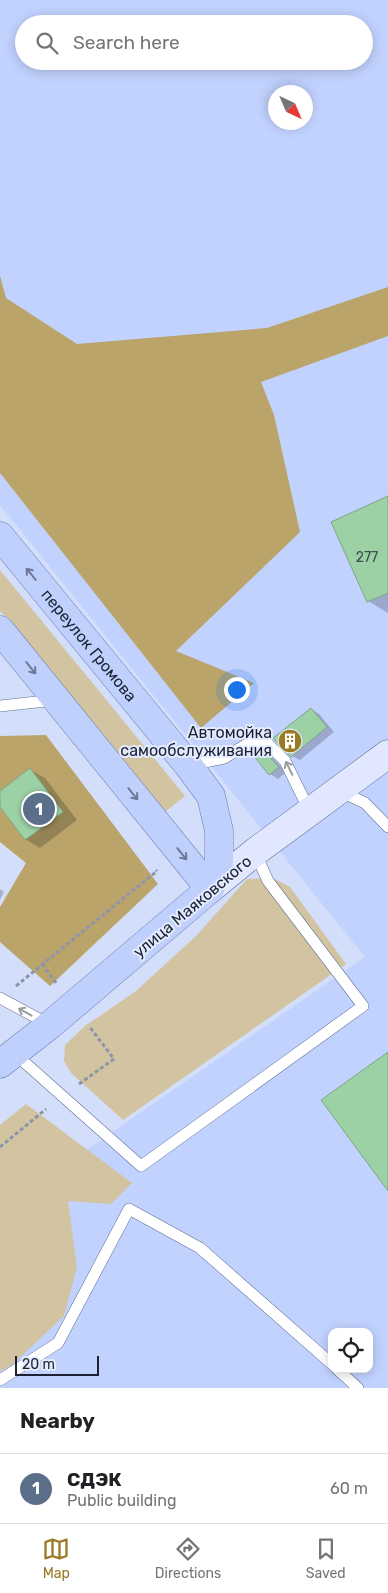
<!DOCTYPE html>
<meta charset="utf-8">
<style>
body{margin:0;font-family:Rubik,sans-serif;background:#f2f2f2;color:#202124}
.controls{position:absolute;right:15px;bottom:15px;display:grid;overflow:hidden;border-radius:10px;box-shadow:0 2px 12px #0003}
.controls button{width:45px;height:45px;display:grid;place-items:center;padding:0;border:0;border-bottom:1px solid #e0e0e0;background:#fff;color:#202124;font:25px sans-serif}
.compass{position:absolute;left:268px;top:85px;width:45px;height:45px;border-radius:50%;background:#fff;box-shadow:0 2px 12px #0003;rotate:136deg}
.scale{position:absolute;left:15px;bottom:12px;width:84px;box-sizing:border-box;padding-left:5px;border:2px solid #1c2233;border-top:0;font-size:14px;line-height:18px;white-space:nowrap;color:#1c2233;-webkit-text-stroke:4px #e4ebff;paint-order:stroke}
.you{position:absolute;left:236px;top:689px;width:18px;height:18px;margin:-12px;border:4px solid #fff;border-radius:50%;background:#1a73e8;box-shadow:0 0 0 8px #1a73e833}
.badge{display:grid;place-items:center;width:32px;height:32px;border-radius:50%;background:#987b23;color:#fff;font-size:16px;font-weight:700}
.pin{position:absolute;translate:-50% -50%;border:2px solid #fff;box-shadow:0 1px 5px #0006}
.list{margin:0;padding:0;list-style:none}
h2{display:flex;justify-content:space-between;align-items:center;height:65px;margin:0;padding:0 20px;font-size:21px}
h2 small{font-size:16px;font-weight:400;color:#757577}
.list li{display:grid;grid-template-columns:32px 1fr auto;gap:15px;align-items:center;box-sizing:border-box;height:70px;padding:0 20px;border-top:1px solid #e0e0e0}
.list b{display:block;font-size:19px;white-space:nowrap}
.list p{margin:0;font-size:16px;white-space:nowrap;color:#757577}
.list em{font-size:16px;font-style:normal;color:#757577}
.icon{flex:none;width:28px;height:28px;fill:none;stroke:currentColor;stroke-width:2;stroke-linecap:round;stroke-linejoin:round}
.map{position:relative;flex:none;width:388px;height:1388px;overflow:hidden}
.search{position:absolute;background:#fff;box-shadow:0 2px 12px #0003;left:15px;right:15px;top:15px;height:55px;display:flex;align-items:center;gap:12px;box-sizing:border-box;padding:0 18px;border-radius:28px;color:#757577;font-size:19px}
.sheet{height:135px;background:#fff}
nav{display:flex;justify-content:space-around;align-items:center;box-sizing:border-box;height:70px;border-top:1px solid #e0e0e0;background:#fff;font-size:14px;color:#757577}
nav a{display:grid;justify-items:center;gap:2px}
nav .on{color:#987b23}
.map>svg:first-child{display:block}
.built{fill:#c2d2fe;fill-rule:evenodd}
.green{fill:#d2c4a0}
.forest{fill:#baa46a}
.shadow{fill:#0003}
.building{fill:#9cd0a5;stroke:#7da784}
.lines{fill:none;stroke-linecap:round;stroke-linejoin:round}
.lane-casing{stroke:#5e6d97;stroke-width:12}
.secondary-casing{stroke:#5e6d97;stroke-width:29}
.primary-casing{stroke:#6b7eb5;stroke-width:29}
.path{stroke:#8c95ae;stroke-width:3;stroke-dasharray:4 2.5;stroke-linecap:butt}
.lane{stroke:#fff;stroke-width:11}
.secondary{stroke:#e0e7fe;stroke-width:28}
.primary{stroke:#c0d0fd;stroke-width:28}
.oneway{stroke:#6e7998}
.oneway2{stroke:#999ca3}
.labels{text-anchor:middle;stroke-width:4;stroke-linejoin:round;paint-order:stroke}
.number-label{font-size:14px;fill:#3c4e50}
.street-label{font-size:16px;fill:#1c2233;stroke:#e4ebff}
.poi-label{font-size:16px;fill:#1c2233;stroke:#e4ebff;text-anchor:end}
</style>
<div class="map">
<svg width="388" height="1388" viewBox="0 0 388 1388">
<rect width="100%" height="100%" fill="#d3defb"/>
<path class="built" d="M0 0H388V1388H0V1210L365 957 0 505ZM24 24H364V61H24ZM276 92H306V122H276ZM332 1332H369V1369H332Z"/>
<path class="green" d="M0 570 185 796 165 812 0 611Z
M273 878 290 887 346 964 123 1120 71 1073 64 1061 65 1045 85 1026 136 991 196 936 247 879Z
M26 1104 132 1183 111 1204 68 1201 77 1267 64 1316 12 1365 0 1371V1125Z"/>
<path class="forest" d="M0 276 6 298 77 344 267 328 388 287V336L261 382 274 415 300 532 176 651 254 683 201 728 0 473Z
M46 735 158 884 50 986 0 942V907L26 863 0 842V736Z"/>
<path class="shadow" d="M388 497V613L368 601Z
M311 709 319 714 334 732 300 760 292 756Z
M262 750 270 755 286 772 278 779 270 774Z
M30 770 45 778 77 820 40 848 25 839 0 805V792Z
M0 889 4 892 0 900Z"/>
<path class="building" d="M388 496V593L367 602 331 522Z
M311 708 327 727 291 757 273 738Z
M260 749H262L279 767 269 775 253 755Z
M30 768 63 812 25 840 0 807V791Z
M388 1052V1191L321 1100Z"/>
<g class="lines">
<g class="lane-casing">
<path id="lane" d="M0 706 55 700
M190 765 224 758 249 743 265 741 285 761 310 812
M340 791 365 803 388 827
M0 998 50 1025
M14 1053 141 1166 363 1006 268 881 255 852
M337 1369 358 1388
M0 1380 58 1343 129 1209 200 1248 332 1364"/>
</g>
<g class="secondary-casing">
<path id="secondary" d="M210 889 255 852 388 754"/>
</g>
<g class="primary-casing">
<g id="primary">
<path id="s1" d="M0 536 188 765 211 796 219 831V862L210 889 0 630"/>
<path d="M0 1064 50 1025 210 889"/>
</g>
</g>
<path class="path" d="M42 964 57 984
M16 986 157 871 156 870
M79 1084 114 1059 89 1026
M0 1147 46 1109"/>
<use href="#lane" class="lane"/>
<use href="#secondary" class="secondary"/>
<use href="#primary" class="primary"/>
</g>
<defs><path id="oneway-shaft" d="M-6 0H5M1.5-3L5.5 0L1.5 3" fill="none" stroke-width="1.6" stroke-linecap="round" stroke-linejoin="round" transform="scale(1.25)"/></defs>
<g class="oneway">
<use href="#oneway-shaft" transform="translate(31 574) rotate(-129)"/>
<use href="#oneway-shaft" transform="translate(31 668) rotate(51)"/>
<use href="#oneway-shaft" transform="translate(133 794) rotate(51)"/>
<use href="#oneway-shaft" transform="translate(182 854) rotate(51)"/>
</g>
<g class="oneway2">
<use href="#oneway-shaft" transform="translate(289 768) rotate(-116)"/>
<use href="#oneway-shaft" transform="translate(25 1012) rotate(-151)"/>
</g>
<defs>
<g id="building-disc" transform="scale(1.25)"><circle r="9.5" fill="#987b23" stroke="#e4ebff"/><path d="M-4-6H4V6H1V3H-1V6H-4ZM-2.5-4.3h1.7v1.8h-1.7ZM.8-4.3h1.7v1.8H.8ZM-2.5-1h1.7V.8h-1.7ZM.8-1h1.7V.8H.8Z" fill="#fff"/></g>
</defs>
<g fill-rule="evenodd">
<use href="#building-disc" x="290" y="741"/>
</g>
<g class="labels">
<g class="number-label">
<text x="367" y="562">277</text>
</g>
<g class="street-label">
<text dy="6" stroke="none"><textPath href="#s1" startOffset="141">переулок Громова</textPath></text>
<text transform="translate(192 906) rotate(-40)" y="6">улица Маяковского</text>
</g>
<g class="poi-label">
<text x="272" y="738">Автомойка<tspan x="272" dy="18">самообслуживания</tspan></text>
</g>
</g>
</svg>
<div class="controls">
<button><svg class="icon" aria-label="locate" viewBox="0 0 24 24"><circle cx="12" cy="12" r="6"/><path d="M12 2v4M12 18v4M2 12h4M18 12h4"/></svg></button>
</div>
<svg class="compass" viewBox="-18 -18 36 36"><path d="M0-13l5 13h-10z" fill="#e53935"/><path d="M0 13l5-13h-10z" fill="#757577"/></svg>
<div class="scale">20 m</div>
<div class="you"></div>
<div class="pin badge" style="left:39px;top:809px;background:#5c6f8a">1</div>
<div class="search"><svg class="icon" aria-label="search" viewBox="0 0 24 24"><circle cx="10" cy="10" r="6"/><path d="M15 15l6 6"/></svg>Search here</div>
</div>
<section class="sheet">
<h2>Nearby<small></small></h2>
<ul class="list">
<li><span class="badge" style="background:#5c6f8a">1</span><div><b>СДЭК</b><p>Public building</p></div><em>60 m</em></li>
</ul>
</section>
<nav>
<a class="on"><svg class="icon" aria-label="map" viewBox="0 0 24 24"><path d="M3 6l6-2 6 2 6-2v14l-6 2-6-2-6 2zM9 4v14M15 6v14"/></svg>Map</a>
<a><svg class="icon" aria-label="directions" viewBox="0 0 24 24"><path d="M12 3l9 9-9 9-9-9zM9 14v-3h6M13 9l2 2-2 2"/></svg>Directions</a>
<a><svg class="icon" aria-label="saved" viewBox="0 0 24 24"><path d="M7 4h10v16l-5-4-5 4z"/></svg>Saved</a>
</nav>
